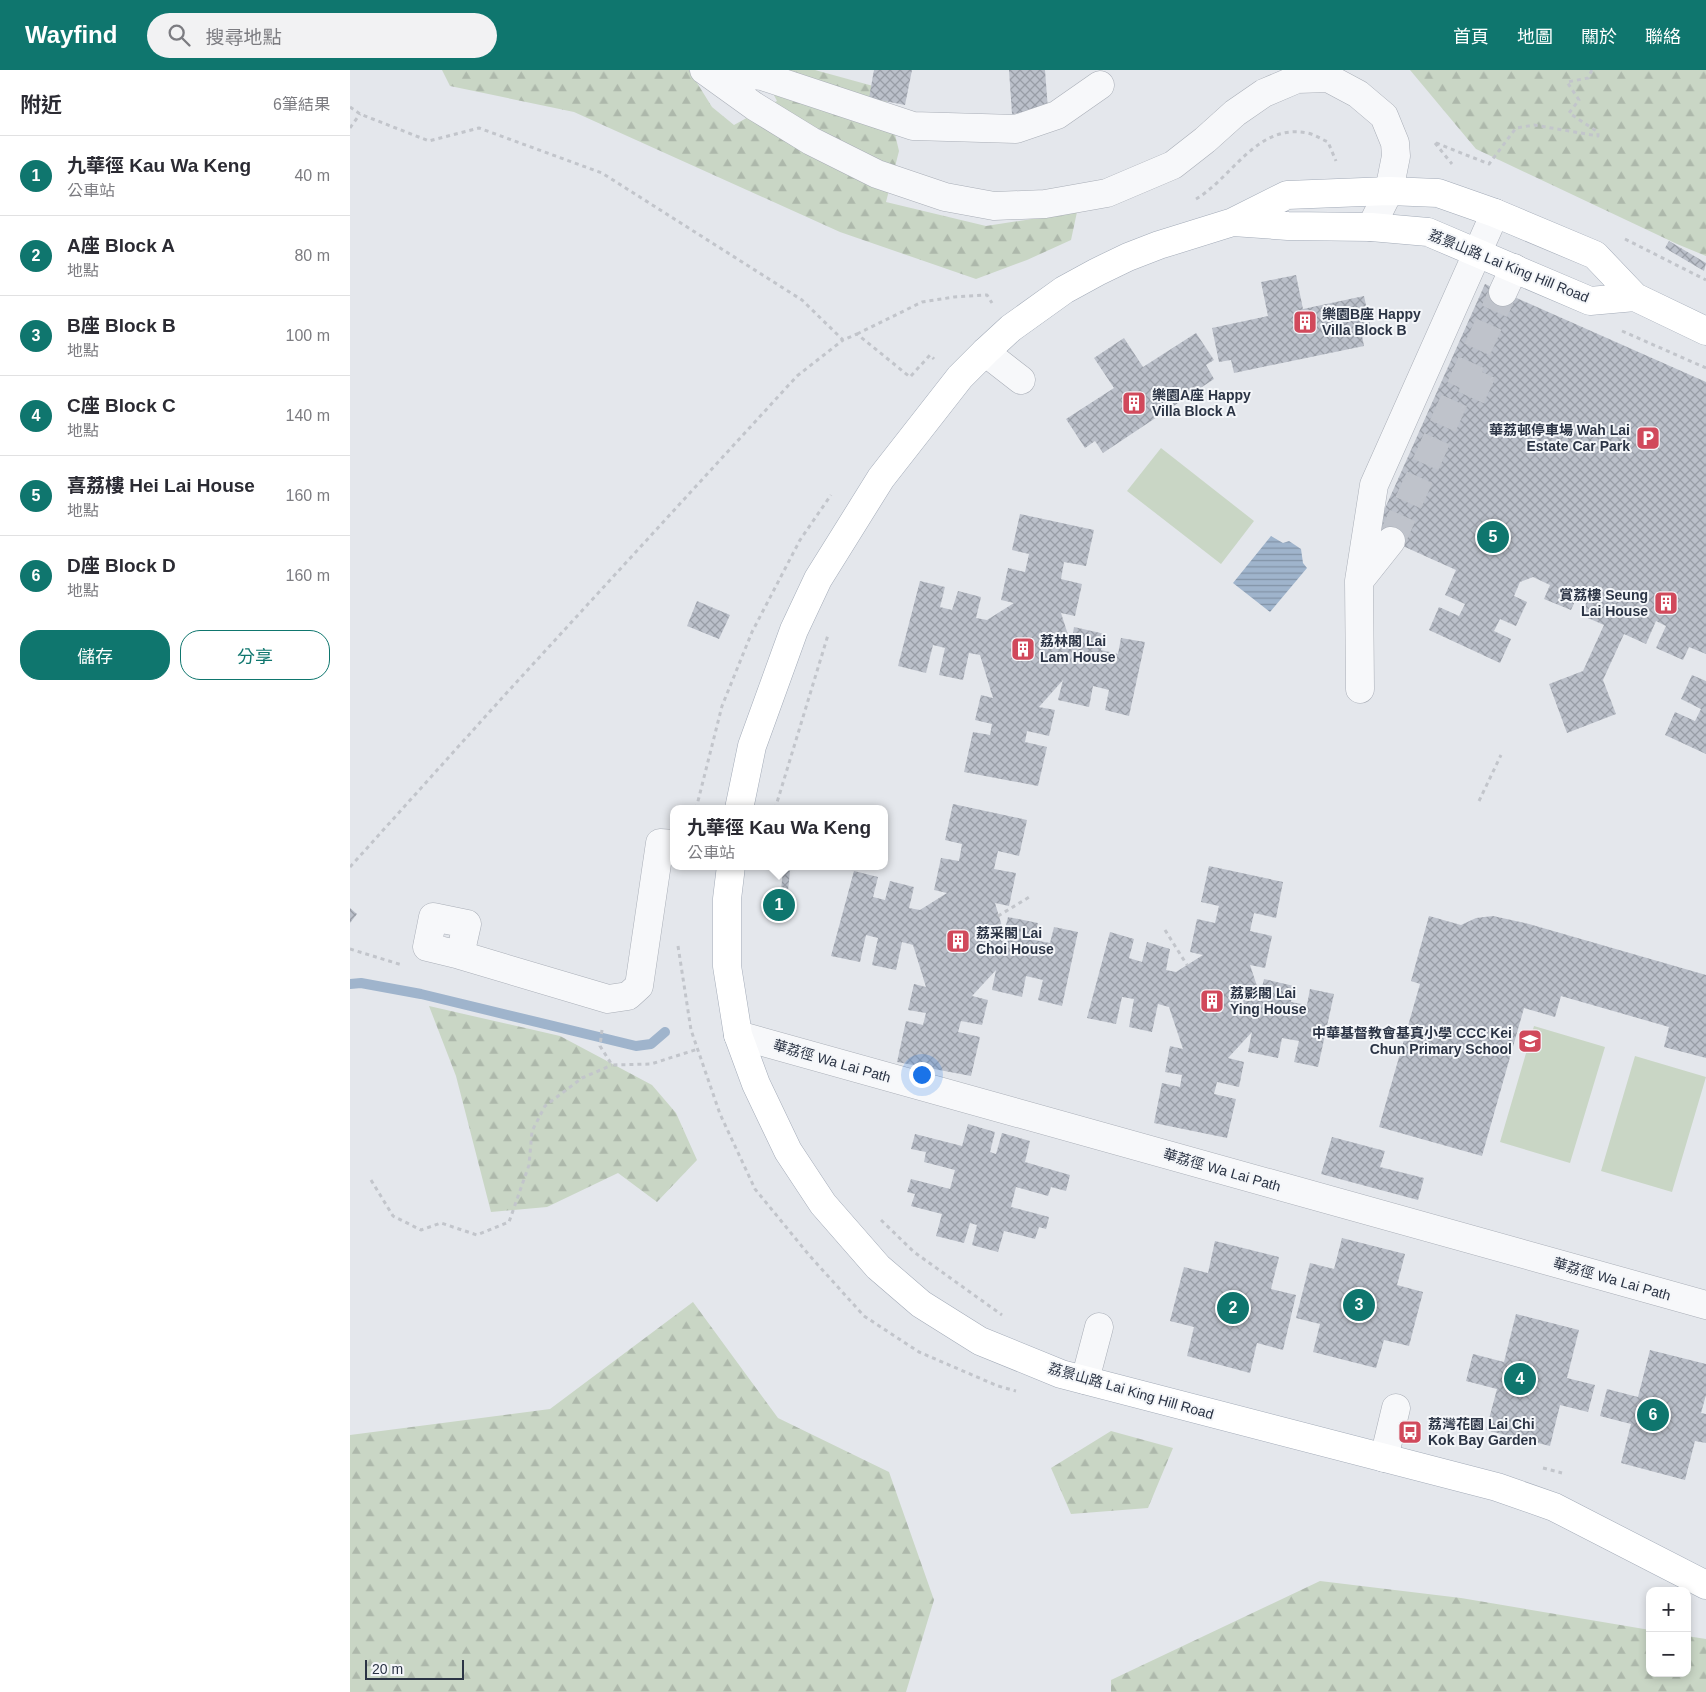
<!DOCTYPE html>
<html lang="zh-TW">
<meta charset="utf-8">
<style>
body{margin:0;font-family:Helvetica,"Noto Sans TC",sans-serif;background:#f2f2f3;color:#2b2b33}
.controls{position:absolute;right:15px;bottom:15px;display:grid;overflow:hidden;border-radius:10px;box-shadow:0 2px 8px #0003}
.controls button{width:45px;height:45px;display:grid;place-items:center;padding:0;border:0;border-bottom:1px solid #e1e1e2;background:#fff;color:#2b2b33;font:25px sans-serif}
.scale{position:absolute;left:15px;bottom:12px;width:99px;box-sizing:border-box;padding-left:5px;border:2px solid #2b3445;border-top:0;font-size:14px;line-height:18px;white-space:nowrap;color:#2b3445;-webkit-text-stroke:4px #f4f6f9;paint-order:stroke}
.you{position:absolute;left:571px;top:1004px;width:18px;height:18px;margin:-12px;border:4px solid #fff;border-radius:50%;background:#1a73e8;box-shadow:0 0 0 8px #1a73e833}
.badge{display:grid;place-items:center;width:32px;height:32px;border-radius:50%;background:#0f766e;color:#fff;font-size:16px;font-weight:700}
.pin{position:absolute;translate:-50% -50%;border:2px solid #fff;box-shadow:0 1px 5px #0006}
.popup{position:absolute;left:320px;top:735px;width:218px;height:65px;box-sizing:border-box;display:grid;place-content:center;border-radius:10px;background:#fff;filter:drop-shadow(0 1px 4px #0005);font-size:16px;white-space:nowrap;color:#7c7c81}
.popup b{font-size:19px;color:#2b2b33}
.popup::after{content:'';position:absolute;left:50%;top:100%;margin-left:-10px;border:10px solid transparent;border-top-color:#fff}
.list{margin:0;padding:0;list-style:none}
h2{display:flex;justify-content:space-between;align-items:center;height:65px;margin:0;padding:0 20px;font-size:21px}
h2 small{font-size:16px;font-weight:400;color:#7c7c81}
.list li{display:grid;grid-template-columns:32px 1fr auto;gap:15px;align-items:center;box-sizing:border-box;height:80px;padding:0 20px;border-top:1px solid #e1e1e2}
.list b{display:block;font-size:19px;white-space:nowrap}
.list p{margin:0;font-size:16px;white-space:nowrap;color:#7c7c81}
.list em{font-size:16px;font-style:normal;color:#7c7c81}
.actions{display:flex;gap:10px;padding:15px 20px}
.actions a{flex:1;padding:11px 0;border:1px solid #0f766e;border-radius:20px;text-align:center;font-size:18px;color:#0f766e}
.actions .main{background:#0f766e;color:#fff}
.icon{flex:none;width:28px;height:28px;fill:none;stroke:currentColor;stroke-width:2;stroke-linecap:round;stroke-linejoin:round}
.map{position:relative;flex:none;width:1356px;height:1622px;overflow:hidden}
header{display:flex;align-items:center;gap:30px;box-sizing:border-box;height:70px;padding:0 25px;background:#0f766e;color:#fff}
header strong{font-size:24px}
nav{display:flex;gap:28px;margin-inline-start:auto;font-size:18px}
.search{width:350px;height:45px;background:#f2f2f3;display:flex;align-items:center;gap:12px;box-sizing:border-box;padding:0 18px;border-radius:28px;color:#7c7c81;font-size:19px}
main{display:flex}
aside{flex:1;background:#fff}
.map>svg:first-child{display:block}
.green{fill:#c9d6c5}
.forest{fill:url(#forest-firs)}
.water{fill:url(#water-rules)}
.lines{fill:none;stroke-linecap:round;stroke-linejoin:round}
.stream{stroke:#9fb4cc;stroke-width:10}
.building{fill:url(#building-cross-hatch)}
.minor-tunnel{stroke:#bfc3cb;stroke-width:28;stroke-dasharray:28 14;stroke-linecap:butt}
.minor-casing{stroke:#a9aeb7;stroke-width:29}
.major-casing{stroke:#a3abb8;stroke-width:29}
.path{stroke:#c2c5cb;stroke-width:3;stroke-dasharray:4 4;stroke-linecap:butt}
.minor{stroke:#f7f8fa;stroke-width:28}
.major{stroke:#fff;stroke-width:28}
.labels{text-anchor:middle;stroke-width:4;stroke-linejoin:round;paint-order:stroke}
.street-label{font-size:14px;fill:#2b3445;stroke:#f4f6f9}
.poi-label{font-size:14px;font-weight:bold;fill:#2b3445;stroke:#f4f6f9;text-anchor:start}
</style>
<header>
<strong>Wayfind</strong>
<div class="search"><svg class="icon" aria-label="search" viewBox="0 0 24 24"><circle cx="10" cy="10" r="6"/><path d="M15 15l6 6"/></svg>搜尋地點</div>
<nav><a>首頁</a><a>地圖</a><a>關於</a><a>聯絡</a></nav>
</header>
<main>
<aside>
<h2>附近<small>6筆結果</small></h2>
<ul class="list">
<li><span class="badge">1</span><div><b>九華徑 Kau Wa Keng</b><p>公車站</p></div><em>40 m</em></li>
<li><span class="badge">2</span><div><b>A座 Block A</b><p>地點</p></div><em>80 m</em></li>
<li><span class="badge">3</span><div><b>B座 Block B</b><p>地點</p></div><em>100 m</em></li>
<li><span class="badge">4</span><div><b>C座 Block C</b><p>地點</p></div><em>140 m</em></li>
<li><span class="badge">5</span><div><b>喜荔樓 Hei Lai House</b><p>地點</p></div><em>160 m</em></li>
<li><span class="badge">6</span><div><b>D座 Block D</b><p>地點</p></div><em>160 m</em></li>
</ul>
<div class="actions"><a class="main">儲存</a><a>分享</a></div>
</aside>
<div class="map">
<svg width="1356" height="1622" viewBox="0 0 1356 1622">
<defs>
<pattern id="forest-firs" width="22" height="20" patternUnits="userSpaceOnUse" patternTransform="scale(1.25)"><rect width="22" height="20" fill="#c9d6c5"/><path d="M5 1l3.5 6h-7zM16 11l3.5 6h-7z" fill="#adb8ab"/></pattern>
<pattern id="water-rules" width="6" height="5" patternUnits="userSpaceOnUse" patternTransform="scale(1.25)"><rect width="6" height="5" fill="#9fb4cc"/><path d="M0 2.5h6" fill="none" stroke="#8293a7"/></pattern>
<pattern id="building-cross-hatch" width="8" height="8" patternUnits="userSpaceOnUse" patternTransform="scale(1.25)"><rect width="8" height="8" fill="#bbc0ca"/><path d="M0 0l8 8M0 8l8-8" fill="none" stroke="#989da6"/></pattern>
</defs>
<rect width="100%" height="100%" fill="#e4e7ec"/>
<path class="green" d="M811 378 904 451 871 494 777 421Z
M1184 956 1255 977 1220 1093 1150 1072Z
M1285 986 1356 1007 1322 1122 1251 1101Z"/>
<path class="forest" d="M92 0H339L362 37 384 55 427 31 411 0H465L534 19 549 81 536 132 636 156 727 142 721 170 677 190 626 209 490 162 224 42 100 16Z
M1060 0H1356V186L1327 174 1126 79Z
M79 936 210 966 302 1015 326 1043 347 1090 307 1132 268 1103 197 1137 141 1142 106 1006Z
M343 1232 428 1348 539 1402 584 1530 556 1622H0V1365L200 1339Z
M761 1361 823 1378 798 1438 721 1444 701 1398Z
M970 1511 1111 1528 1300 1560V1603H1337V1566L1356 1569V1622H761V1610Z"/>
<path class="water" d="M921 466 933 473 939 471 951 479 953 493 957 498 920 542 883 513Z"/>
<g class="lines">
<path class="stream" d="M0 914 11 913 71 924 286 976 301 974 315 962"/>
</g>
<path class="building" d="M524 0H562L555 35 519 28Z
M659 0H695L698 40 662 44Z
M1319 171 1356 193 1354 201 1315 178Z
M946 205 953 239 1014 226 1021 258 1011 260 1014 276 884 303 881 290 869 292 862 258 918 246 911 212Z
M1135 214 1356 312V584L1339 577 1333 590 1306 578 1316 556 1306 551 1296 574 1274 564 1253 610 1266 644 1217 663 1199 614 1233 601 1254 555 1231 545 1241 522 1231 518 1221 540 1194 529 1200 515 1183 507 1170 512 1164 526 1177 532 1166 556 1150 549 1144 561 1161 569 1150 593 1079 560 1089 537 1109 546 1115 534 1095 525 1106 500 1024 463Z
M846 263 864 290 856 295 864 309 753 383 745 371 735 378 716 349 764 318 744 288 774 268 793 297Z
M670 444 744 460 736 496 714 492 711 509 732 514 725 546 711 543 721 574 724 557 755 564 751 580 768 584 771 568 795 572 779 646 755 640 759 620 743 616 739 637 708 630 713 610 689 637 705 640 699 666 677 661 675 672 697 677 688 716 614 702 623 662 640 665 642 654 625 650 631 625 643 628 630 585 619 583 613 610 589 605 595 578 583 575 576 603 548 596 570 511 595 517 590 537 602 540 608 521 631 527 626 548 637 550 664 533 651 530 658 498 675 502 679 484 662 480Z
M347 531 380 545 369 569 337 556Z
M1342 605 1356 611V684L1315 665 1325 642 1345 651 1351 639 1331 629Z
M603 734 677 750 669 786 648 781 644 799 666 803 659 836 645 833 654 863 658 847 688 853 684 870 700 873 704 857 728 862 712 936 688 930 693 910 676 906 672 927 642 920 646 900 622 926 638 930 632 955 611 951 608 962 630 967 621 1006 547 992 556 951 573 955 576 943 558 940 564 914 576 917 563 875 552 872 546 900 522 895 528 868 516 865 510 892 481 886 504 801 528 807 523 827 535 830 540 811 564 817 559 838 570 840 597 823 584 820 591 788 609 791 612 774 595 770Z
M859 796 933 812 926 848 904 843 900 861 922 866 915 898 900 895 910 925 914 909 944 916 941 932 957 935 960 919 984 924 968 997 944 992 949 971 932 968 928 988 898 982 902 962 878 988 894 992 889 1017 867 1012 864 1024 886 1029 877 1068 804 1053 812 1013 830 1017 832 1005 815 1002 820 976 833 979 819 937 808 934 802 962 779 957 784 929 772 927 766 954 737 948 760 862 784 869 779 888 792 892 797 872 820 879 816 900 826 902 853 885 840 882 847 849 865 853 869 836 851 832Z
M433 800 440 801 437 831 430 830Z
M0 838 7 844 0 853Z
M1079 846 1111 855 1126 848 1143 846 1179 854 1356 905V988L1314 977 1319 957 1211 926 1205 947 1174 938 1132 1086 1029 1057 1070 914 1061 911Z
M618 1054 645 1062 640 1082 646 1084 652 1063 680 1071 675 1092 720 1105 716 1121 701 1117 698 1126 666 1117 661 1137 699 1147 696 1159 689 1157 685 1169 654 1161 648 1182 622 1175 627 1155 620 1153 614 1173 586 1166 592 1144 561 1136 565 1124 557 1122 561 1109 600 1119 605 1100 574 1092 576 1082 561 1079 565 1064 612 1076Z
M982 1067 1035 1081 1030 1097 1074 1108 1068 1130 971 1104Z
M992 1168 1055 1184 1047 1215 1073 1222 1059 1276 1034 1270 1026 1298 963 1282 970 1254 946 1248 960 1193 984 1199Z
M865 1171 929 1187 921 1219 946 1225 933 1280 907 1273 900 1303 837 1286 844 1257 820 1251 834 1197 858 1203Z
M1166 1244 1229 1260 1217 1308 1245 1315 1238 1342 1210 1335 1200 1376 1136 1360 1147 1319 1116 1311 1123 1284 1154 1292Z
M1300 1280 1356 1294V1325L1351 1343 1356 1344V1373L1345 1371 1335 1410 1271 1393 1281 1354 1250 1346 1257 1319 1288 1327Z"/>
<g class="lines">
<path class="minor-tunnel" d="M1114 309 1149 325
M1041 471 1153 222"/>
<g class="minor-casing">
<path id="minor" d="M354 0 404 36 461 71 527 104 595 127 644 136 695 134 757 123 823 95 855 70 885 43 914 23 947 9 978 8 1008 24 1034 46 1045 73 1046 86 1039 121 1021 157
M367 0 412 6 563 56 666 59 707 45 750 15
M1153 222 1164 198
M635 282 671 310
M1010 510 1041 471
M1010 619 1009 511 1024 415 1145 143
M110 885 117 854 83 847 77 877 110 885 258 929 278 926 289 916 310 773 324 774
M388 965 1356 1235
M735 1310 749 1257
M1034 1388 1046 1338"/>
</g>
<g class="major-casing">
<path id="major" d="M883 152 938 156 1021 157 1078 162 1240 231 1285 227
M389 739 402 676 444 560 468 509 531 408 610 307 635 282 661 258 714 220 747 202 778 187 809 175 883 152 937 125 1039 121 1088 123 1145 143 1245 185 1285 227 1356 261
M381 796 377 829V896L388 965 406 1014 438 1081 473 1134 528 1197 571 1234 630 1271 711 1304 1147 1417 1204 1437 1356 1515"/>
</g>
<path class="path" d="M0 37 10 44 79 71 129 58 252 103 452 230 493 270 507 264 560 307 580 285 584 289
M0 58 10 44
M1085 73 1102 94
M1086 73 1139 94 1166 58 1184 55 1248 66V62L1219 43 1229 30 1217 12 1238 8 1242 0
M846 129C882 108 907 53 957 63 964 64 971 69 978 72L986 91
M1275 169 1356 210
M1272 261 1356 298
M507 264 572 232 604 227 637 225 642 233
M1129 731 1151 685
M346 739 372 636 402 562 450 470 481 425
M425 739 478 565
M0 797 152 628 447 306 493 270
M648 846 681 826
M815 860 837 895
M328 876 341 960 370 1044 405 1119 459 1185 514 1246 569 1282 648 1316 666 1321
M0 879 52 895
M252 960 250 976 262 995 301 994 348 979
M21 1110 43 1146 71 1160 91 1153 127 1165 159 1152 179 1095 182 1061 195 1036 232 1008 262 995
M531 1150 564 1182 652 1245
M1193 1398 1212 1403"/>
<use href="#minor" class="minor"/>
<use href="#major" class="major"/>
</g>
<defs>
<g id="building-square" transform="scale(1.25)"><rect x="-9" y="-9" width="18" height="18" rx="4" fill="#d1495b" stroke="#f4f6f9"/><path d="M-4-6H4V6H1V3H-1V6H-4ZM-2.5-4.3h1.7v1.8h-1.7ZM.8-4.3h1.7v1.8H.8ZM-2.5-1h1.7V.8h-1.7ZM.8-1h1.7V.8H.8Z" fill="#fff"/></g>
<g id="parking-square" transform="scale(1.25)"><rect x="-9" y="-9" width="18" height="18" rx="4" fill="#d1495b" stroke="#f4f6f9"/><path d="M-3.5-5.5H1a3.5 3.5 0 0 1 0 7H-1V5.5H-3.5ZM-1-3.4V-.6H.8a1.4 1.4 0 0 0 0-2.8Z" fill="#fff"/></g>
<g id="school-square" transform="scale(1.25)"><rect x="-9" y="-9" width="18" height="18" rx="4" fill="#d1495b" stroke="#f4f6f9"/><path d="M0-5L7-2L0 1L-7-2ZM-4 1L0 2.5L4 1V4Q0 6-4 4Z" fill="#fff"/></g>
<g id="bus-square" transform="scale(1.25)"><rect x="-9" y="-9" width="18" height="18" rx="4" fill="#d1495b" stroke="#f4f6f9"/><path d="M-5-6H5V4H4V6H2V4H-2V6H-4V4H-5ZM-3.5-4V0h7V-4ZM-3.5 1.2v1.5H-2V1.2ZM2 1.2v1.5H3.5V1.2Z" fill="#fff"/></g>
</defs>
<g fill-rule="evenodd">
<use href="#building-square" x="955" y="252"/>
<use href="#building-square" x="784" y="333"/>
<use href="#parking-square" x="1298" y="368"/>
<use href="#building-square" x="1316" y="533"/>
<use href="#building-square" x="673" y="579"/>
<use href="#building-square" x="608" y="871"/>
<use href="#building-square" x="862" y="931"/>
<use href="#school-square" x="1180" y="971"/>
<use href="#bus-square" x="1060" y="1362"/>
</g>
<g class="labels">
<g class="street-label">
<text transform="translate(1159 196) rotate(22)" y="5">荔景山路 Lai King Hill Road</text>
<text transform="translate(482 991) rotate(16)" y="5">華荔徑 Wa Lai Path</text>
<text transform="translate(872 1100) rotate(16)" y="5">華荔徑 Wa Lai Path</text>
<text transform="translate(1262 1209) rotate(16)" y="5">華荔徑 Wa Lai Path</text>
<text transform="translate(781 1321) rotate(16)" y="5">荔景山路 Lai King Hill Road</text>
</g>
<g class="poi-label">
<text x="972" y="249">樂園B座 Happy<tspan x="972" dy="16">Villa Block B</tspan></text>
<text x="802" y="330">樂園A座 Happy<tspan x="802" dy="16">Villa Block A</tspan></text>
<text x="1280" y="365" text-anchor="end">華荔邨停車場 Wah Lai<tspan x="1280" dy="16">Estate Car Park</tspan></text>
<text x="1298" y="530" text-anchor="end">賞荔樓 Seung<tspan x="1298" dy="16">Lai House</tspan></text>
<text x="690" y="576">荔林閣 Lai<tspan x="690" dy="16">Lam House</tspan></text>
<text x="626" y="868">荔采閣 Lai<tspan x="626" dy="16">Choi House</tspan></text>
<text x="880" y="928">荔影閣 Lai<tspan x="880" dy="16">Ying House</tspan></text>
<text x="1162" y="968" text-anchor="end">中華基督教會基真小學 CCC Kei<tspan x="1162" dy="16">Chun Primary School</tspan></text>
<text x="1078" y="1359">荔灣花園 Lai Chi<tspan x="1078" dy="16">Kok Bay Garden</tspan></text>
</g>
</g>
</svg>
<div class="controls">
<button>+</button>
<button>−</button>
</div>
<div class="scale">20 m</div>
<div class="you"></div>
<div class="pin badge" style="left:429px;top:835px">1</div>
<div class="popup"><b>九華徑 Kau Wa Keng</b>公車站</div>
<div class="pin badge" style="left:883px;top:1238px">2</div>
<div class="pin badge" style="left:1009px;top:1235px">3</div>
<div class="pin badge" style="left:1170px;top:1309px">4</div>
<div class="pin badge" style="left:1143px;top:467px">5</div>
<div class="pin badge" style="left:1303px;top:1345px">6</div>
</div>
</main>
